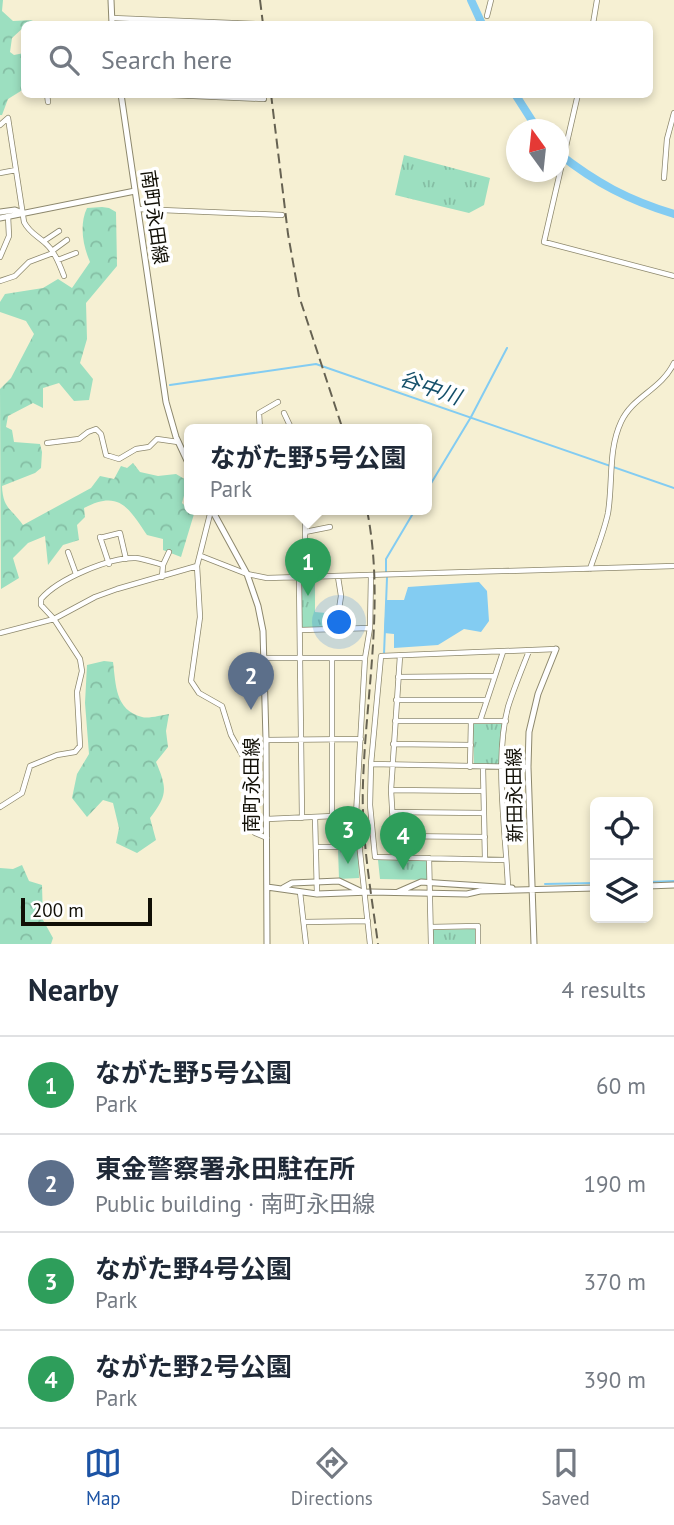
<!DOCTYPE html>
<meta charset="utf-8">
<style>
body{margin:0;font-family:"PT Sans","Noto Sans JP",sans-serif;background:#f6f6f7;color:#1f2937}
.controls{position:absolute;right:21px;bottom:21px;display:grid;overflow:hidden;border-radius:10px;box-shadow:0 4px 10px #0003}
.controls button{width:63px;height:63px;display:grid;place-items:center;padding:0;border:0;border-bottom:2px solid #e0e1e3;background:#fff;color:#1f2937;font:35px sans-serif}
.compass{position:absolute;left:506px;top:119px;width:63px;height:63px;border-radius:50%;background:#fff;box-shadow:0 4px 10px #0003;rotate:345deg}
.scale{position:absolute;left:21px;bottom:18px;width:131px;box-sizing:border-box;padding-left:7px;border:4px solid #110f06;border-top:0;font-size:19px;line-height:24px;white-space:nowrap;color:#110f06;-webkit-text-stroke:5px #fff;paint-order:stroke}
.you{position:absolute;left:340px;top:623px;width:24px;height:24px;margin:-18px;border:5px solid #fff;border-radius:50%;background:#1a73e8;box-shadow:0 0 0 10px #1a73e833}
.badge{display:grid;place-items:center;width:46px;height:46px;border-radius:50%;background:#1c53a4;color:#fff;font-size:23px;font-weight:700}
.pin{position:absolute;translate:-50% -58px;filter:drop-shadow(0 2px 4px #0008)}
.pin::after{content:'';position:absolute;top:37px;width:24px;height:21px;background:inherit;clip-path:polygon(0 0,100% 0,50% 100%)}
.popup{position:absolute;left:184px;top:424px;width:248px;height:91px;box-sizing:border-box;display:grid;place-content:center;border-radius:10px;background:#fff;filter:drop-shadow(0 2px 5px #0005);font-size:23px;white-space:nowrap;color:#747a83}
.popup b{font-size:26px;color:#1f2937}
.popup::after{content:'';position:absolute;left:50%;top:100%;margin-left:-14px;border:14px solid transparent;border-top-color:#fff}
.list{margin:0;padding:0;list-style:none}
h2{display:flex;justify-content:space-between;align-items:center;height:91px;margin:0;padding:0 28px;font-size:30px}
h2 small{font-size:23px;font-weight:400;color:#747a83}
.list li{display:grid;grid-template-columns:46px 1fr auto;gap:21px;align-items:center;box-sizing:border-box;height:98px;padding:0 28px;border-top:2px solid #e0e1e3}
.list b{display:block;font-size:26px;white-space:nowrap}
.list p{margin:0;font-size:23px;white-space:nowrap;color:#747a83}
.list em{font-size:23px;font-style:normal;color:#747a83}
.icon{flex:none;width:38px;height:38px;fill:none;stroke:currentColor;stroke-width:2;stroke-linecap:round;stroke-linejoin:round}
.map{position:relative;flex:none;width:674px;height:944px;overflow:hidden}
.search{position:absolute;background:#fff;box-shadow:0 4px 10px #0003;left:21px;right:21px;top:21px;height:77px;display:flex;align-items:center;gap:18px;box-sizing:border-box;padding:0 24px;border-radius:10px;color:#747a83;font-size:26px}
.sheet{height:483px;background:#fff}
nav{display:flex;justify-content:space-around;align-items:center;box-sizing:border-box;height:98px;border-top:2px solid #e0e1e3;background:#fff;font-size:19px;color:#747a83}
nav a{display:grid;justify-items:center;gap:4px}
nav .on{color:#1c53a4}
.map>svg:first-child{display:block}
.forest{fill:url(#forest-crowns)}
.park{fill:url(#park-tufts)}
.water{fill:#83ccf2}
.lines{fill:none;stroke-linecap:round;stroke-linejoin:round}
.stream{stroke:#83ccf2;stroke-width:2}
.river{stroke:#83ccf2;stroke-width:8}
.minor-casing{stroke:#8d886d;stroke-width:6}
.tertiary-casing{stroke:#8d886d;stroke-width:7}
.minor{stroke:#fff;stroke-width:4.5}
.tertiary{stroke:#fff;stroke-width:5}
.rail{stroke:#666252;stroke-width:2;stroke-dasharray:10 5;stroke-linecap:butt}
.labels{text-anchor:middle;stroke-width:7;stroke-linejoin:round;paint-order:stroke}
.street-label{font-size:19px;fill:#110f06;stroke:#fff}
.water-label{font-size:21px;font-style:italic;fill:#144f69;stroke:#fff}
</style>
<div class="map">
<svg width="674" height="944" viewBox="0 0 674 944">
<defs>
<pattern id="forest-crowns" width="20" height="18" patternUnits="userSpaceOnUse" patternTransform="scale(1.75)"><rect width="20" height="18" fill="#9cdfc0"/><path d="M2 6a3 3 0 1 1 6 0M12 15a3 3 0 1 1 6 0" fill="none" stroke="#85bea4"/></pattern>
<pattern id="park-tufts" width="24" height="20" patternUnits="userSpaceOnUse" patternTransform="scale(1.75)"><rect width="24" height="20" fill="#9cdfc0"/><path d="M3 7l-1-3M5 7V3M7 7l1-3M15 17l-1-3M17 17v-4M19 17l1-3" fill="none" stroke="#85bea4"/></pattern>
</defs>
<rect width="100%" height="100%" fill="#f6f0d3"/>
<path class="forest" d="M0 0H3L2 11 13 21 33 20 24 24V27L12 38 10 52 14 55 24 53V89L8 99 2 115H0Z
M102 207 109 208 116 212 117 266 86 303 87 339 80 363 93 379 89 400 74 401 59 383 43 388V408L33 403 8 416 6 427 12 430 14 442 40 444 42 452 41 468 35 473 2 486C3 509 11 508 23 525L91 488 100 476 114 479 121 466 127 468 133 463 140 472 158 476 176 474 188 481 182 503 194 514 181 557 163 550V539L147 535C129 509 120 489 84 508L85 517 77 525 79 540 63 545 48 565 45 536 28 543 13 558 19 578 1 589 0 389 11 378 34 334 26 321 0 312V302L5 294 43 288 58 279 72 288 90 262C83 246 79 225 87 208Z
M104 661 113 662C116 685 115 710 142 717 148 719 162 715 169 714L166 731 168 747 156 762C167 788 168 795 150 818L156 840 137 853 116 843 119 828 113 803 103 800 87 817 72 798 77 774 89 754 85 703 87 665Z
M22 865 29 881 42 885 43 920 53 938 51 944H0V868L13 869Z"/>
<path class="park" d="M404 155 490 178 484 205 469 213 395 195Z
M315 579V612L326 613 325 628H302L300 580Z
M473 724H503L501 765H474Z
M338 849H358L359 878 339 879Z
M378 860 427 861V880L380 879Z
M475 929V944H433V930Z"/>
<path class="water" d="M479 582 487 591 489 621 481 632 464 629 438 645 394 648V634L384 633 386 600H404L408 587Z"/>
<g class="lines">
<path class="stream" d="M170 385 316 364 674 488
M427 490 471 417 507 348
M386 572V559L415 510
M384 654 387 578
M648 882 674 881
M545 884 595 883"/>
<path class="river" d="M471 0 482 24
M515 94 538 130
M558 153C596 183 628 200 674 214"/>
<g class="minor-casing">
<path id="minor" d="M487 16 491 0
M112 18 256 24
M593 24 597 0
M47 94 48 102
M148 94 264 99
M578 94 544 242 674 276
M0 125 8 118 24 222C29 232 36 235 44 242 54 250 59 263 64 276
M0 173 16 170
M664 178 667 139 674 113
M138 209 282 215
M44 241 59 231
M52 251 67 240
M0 257 9 236 8 216
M58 260 76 253
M0 281 15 276 29 262 53 253
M284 413 292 430
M260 430 259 413 278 402
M47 443 79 439 88 432 96 429 101 434 106 455 119 459 136 449 149 447 157 439 178 442
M211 510 197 566 200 617 191 681 199 693 222 706 231 735 250 769 255 833 267 838
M305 523V578
M305 532 330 527
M100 537 109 564
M100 538 120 533 126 559
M68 552 76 574
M201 556 247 574 267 578 674 566
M590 569C596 551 604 532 608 513 613 482 608 450 621 422 633 396 661 390 674 363
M162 577 163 565 169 552
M299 578 302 818
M336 629 341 596 338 577
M301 630 370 628
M0 633 54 619 95 597 117 589 197 566
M265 658H365
M332 658V816
M398 677 495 676
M396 700H487
M395 721H506
M480 721 503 652
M266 740 361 739
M393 744 471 745
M371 764 528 767
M470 767 471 721
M483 768 485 859
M391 790 483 791
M0 807 22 793 30 766 57 755 75 752 80 746 77 692 82 671 80 659 54 619 41 605V599C58 579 110 557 136 558 145 559 155 563 163 565
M392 812 484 813
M315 817 317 894
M267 819 356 815
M393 836 485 837
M316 847H360
M395 857 391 790 400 656
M429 858 431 944
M506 860 375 857 370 805 371 764 381 656 556 649
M508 887C506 834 494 759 508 707 514 688 522 669 529 651
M300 892 306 944
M304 922 368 921
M431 927 478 926V944
M370 944 356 815 365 658 370 628 371 576"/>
</g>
<g class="tertiary-casing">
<path id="tertiary" d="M111 0 112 24
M121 94 166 402 176 437 189 465
M0 212 15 210 23 213
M0 218 135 191
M212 510 247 574 258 606 263 631 266 740 267 944
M648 886 674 885
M267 887 317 894 371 892 467 894 480 891 595 888
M283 888 292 883 339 881 360 891
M398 892 421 882 512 888
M534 944 528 767 529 732 538 694 556 649"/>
</g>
<use href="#minor" class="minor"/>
<use href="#tertiary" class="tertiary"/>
<path class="rail" d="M260 0 263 24
M271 94 288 234 299 296 343 430
M367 510C385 601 366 692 363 783 361 837 371 891 378 944"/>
</g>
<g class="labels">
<g class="street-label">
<text transform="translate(155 217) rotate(82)" y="7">南町永田線</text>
<text transform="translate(251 785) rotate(-90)" y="7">南町永田線</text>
<text transform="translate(514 795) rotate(-91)" y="7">新田永田線</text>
</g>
<g class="water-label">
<text transform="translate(430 388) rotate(19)" y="7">谷中川</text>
</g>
</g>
</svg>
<div class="controls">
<button><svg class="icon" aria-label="locate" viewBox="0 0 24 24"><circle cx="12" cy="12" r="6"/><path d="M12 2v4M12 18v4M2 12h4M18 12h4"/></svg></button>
<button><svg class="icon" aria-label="layers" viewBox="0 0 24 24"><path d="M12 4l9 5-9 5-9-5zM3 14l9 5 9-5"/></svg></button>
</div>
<svg class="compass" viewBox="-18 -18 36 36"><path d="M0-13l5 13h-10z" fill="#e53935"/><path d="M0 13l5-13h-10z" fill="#747a83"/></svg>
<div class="scale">200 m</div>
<div class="you"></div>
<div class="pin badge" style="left:308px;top:596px;background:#2e9e5b">1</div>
<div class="popup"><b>ながた野5号公園</b>Park</div>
<div class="pin badge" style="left:251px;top:710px;background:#5c6f8a">2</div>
<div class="pin badge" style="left:348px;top:864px;background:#2e9e5b">3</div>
<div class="pin badge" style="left:403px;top:870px;background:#2e9e5b">4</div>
<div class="search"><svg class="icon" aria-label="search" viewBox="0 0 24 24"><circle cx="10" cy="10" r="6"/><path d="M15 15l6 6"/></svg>Search here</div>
</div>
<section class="sheet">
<h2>Nearby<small>4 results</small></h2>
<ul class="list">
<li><span class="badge" style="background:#2e9e5b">1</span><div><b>ながた野5号公園</b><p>Park</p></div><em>60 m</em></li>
<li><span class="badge" style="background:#5c6f8a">2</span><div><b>東金警察署永田駐在所</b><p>Public building · 南町永田線</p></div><em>190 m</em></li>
<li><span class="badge" style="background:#2e9e5b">3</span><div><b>ながた野4号公園</b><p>Park</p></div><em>370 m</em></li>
<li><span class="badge" style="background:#2e9e5b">4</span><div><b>ながた野2号公園</b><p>Park</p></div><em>390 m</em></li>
</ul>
</section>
<nav>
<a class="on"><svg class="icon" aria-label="map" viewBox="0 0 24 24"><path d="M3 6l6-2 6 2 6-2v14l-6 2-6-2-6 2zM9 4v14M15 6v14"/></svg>Map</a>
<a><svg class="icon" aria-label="directions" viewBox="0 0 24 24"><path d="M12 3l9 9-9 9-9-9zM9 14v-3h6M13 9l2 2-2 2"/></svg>Directions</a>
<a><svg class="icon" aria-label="saved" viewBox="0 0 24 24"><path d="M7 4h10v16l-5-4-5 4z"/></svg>Saved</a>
</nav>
